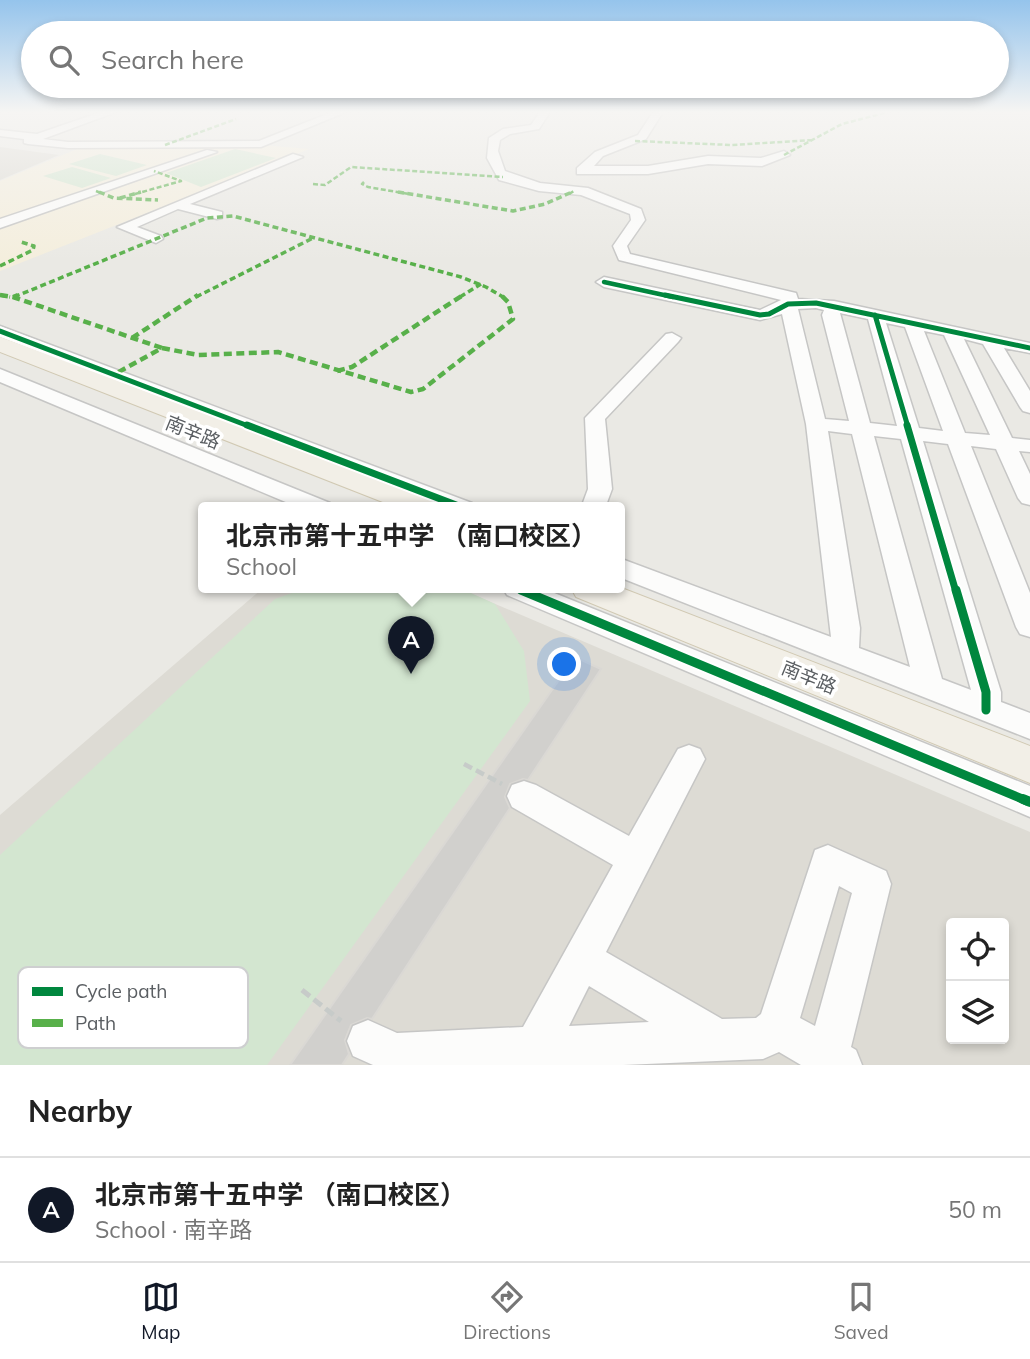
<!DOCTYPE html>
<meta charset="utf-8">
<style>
body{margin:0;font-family:Mulish,"Noto Sans SC",sans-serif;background:#f6f6f6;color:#222}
.controls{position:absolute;right:21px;bottom:21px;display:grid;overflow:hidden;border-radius:7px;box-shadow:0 4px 10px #0003}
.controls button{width:63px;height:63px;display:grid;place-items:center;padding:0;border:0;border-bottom:2px solid #e0e0e0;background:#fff;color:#222;font:35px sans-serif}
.you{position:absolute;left:565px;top:665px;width:24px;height:24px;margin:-18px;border:5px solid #fff;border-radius:50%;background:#1a73e8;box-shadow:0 0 0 10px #1a73e833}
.badge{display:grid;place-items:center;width:46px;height:46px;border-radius:50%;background:#111827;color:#fff;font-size:23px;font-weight:700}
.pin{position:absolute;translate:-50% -58px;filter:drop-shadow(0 2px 4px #0008)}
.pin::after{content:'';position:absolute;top:37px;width:24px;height:21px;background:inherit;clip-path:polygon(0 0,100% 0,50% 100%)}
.popup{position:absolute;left:198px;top:502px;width:427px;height:91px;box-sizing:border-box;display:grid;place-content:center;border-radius:7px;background:#fff;filter:drop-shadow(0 2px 5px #0005);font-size:23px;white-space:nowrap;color:#767676}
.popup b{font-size:26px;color:#222}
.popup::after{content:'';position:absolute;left:50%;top:100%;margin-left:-14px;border:14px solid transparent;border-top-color:#fff}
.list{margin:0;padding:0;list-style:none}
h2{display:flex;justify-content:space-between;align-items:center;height:91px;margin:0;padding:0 28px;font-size:30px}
h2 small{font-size:23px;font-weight:400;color:#767676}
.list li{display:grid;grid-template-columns:46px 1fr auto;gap:21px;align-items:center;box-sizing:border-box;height:105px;padding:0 28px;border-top:2px solid #e0e0e0}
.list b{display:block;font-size:26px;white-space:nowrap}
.list p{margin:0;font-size:23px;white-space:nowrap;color:#767676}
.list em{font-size:23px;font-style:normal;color:#767676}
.icon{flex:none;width:38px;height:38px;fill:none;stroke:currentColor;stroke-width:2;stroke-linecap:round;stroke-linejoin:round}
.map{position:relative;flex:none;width:1030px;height:1065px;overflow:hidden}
.search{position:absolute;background:#fff;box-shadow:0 4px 10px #0003;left:21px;right:21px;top:21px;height:77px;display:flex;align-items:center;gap:18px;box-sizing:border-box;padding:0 24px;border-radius:38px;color:#767676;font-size:26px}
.sheet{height:196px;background:#fff}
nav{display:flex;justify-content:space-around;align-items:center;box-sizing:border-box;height:98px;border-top:2px solid #e0e0e0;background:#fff;font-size:19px;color:#767676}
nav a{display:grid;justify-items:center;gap:4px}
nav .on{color:#111827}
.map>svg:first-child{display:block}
.commercial{fill:#f4eedd}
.education{fill:#dddbd4;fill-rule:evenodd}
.green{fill:#d3e6d0}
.building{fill:#d1d0cd;stroke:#dad8d4;stroke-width:2}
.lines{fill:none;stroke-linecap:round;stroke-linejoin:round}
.minor-casing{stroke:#c6c6c5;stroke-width:3}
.major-casing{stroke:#d1c9b3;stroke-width:2}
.path-far1{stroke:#c7cbc9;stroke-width:4.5;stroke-dasharray:9 4.5;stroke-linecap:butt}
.path{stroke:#c7cbc9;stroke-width:5;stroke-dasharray:10 5;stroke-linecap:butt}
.minor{fill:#fcfcfb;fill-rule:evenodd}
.major{fill:#f2efe7;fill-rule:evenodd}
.quiet-far2{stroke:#58b04a;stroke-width:2.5;stroke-dasharray:5 2.5;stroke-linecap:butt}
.quiet-far1{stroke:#58b04a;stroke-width:3.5;stroke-dasharray:6 3.5;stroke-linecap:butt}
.quiet{stroke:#58b04a;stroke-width:4.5;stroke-dasharray:8 4.5;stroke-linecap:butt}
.cycleway-far4-casing{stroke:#fff;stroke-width:7}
.cycleway-far3-casing{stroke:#fff;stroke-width:9}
.cycleway-far2-casing{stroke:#fff;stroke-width:11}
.cycleway-far1-casing{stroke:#fff;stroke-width:13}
.cycleway-casing{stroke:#fff;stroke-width:15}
.cycleway-far4{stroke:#00873e;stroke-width:4.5}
.cycleway-far3{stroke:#00873e;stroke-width:5}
.cycleway-far2{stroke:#00873e;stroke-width:7}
.cycleway-far1{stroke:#00873e;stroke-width:9}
.cycleway{stroke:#00873e;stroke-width:10}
.labels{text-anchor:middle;stroke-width:7;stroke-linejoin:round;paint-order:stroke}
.street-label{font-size:19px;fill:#5a5e62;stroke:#fff}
.key{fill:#fff;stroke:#cecfd0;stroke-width:2}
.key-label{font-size:19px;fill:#5a5e62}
</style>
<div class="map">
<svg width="1030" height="1065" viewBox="0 0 1030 1065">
<rect width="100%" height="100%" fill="#eae9e4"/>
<path class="commercial" d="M262 145 309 149 0 271V181L77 149Z"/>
<path class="education" d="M0 147 59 155 0 180Z
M263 588H458L1030 832V1065H0V815ZM951 923H1004V1039H951Z"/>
<path class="green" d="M235 149 276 158 201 187 166 173Z
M100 154 147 165 116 176 69 164Z
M72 167 111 178 82 188 43 176Z
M306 588H460L495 604 524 651 530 701 267 1065H0V855L275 599Z"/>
<path class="building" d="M575 657 601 669 528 780 523 779 510 784 505 797 510 808 372 1019 367 1018 351 1025 345 1040 349 1054 342 1065H290Z"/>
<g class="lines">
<g class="minor-casing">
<path id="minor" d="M101 112H116L43 139 68 142 259 141 332 112H346L261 147 68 148 28 144 24 143V139L0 136V130L37 134Z
M540 112H550L539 129 510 134 500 140 498 151 505 171 540 183 588 188 641 209 645 220 627 246 630 254 796 293 798 299 834 301 1030 343V353L1004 348 1030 391V413L1023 411 1020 407 983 344 964 339 1012 438 1030 440V452L1019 451 1030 474V505L1022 503 1018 498 996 449 971 446 1030 593V637L1020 634 1016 627 948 444 923 441 1001 692V702L1030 713V739L619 577V558L831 637 806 424 782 314 760 320 604 287 596 282 604 277 760 310 781 300 619 260 613 246 631 220 630 214 581 195 539 191 499 180 487 158 489 138 503 129 531 125ZM816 308 824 310 822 315 849 421 825 419 798 309ZM840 313 868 319 897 426 870 423ZM886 323 905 327 943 431 919 428ZM924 331 944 335 990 435 965 433ZM828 431 852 434 910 667 859 648 860 628ZM874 436 901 439 971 690 942 679Z
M653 112H663L646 139 603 156 594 166H648L708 156 761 158 784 151 790 155 762 166 708 164 648 174H577V168L595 152 638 135Z
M207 150 217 152 0 228V219Z
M293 154 303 157 190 204 222 212V218L217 219 178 209 137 227 161 236 163 239 156 243 117 227Z
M0 326 472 503 476 508H441L0 337Z
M672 333 681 338 678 342 605 419 612 489 605 508H581L588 489 585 418 666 334Z
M0 369 330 503 334 508H300L0 382Z
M503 588H542L1030 786V817L507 595Z
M689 745 700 749 705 759 606 952 722 1019 756 1018 761 1014 815 850 828 845 886 871 891 884 851 1047 856 1050 862 1065H801L779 1052 763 1059 623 1065H373L353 1056 347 1041 353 1026 368 1020 397 1033 523 1027 613 865 512 807 507 796 512 785 524 781 536 785 629 836 678 749ZM839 886 852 893 815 1026 800 1018ZM589 986 649 1022 569 1026Z"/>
</g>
<g class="major-casing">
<path id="major" d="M0 337 438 501 442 508H398L0 352Z
M619 587 1030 746V783L576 597 571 588Z"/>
</g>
<path class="path-far1" d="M464 764 502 784"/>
<path class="path" d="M302 990 341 1021"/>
<use href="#minor" class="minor"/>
<use href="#major" class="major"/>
<path class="quiet-far2" d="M635 141 732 145 813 140
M165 145 236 119
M784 155 842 124 888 112
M364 182 362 184 368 187 409 194
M313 184 325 185 351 167 503 177
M96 191 103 194
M135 194 181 181 154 171
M569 194 574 191"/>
<path class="quiet-far1" d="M99 192 114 198 158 200
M398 192 513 211 545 204 572 192
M120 198 141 192
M0 266 33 250 34 246 21 242
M0 295 10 297
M14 297 207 218 233 216 461 277 486 287 503 297
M196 297 313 238
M460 297 481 284"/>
<path class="quiet" d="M0 295 13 297 162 348 115 374
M13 297 18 295
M132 338 198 295
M162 348 198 355 278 352 411 392 423 389 513 319 508 302 501 295
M337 371 352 367 463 295"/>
<g class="cycleway-far4-casing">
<path id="cycleway-far4" d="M604 282 673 297"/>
</g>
<g class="cycleway-far3-casing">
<path id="cycleway-far3" d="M665 295 760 315 769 314 788 304 816 303 1030 348
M875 315 908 427
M0 331 251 427"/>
</g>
<g class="cycleway-far2-casing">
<path id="cycleway-far2" d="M247 425 464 508
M907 425 956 592
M516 588 525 592"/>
</g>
<g class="cycleway-far1-casing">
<path id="cycleway-far1" d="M521 590 1027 801
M956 590 986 692V710"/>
</g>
<g class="cycleway-casing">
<path id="cycleway" d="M1023 799 1030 802"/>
</g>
<use href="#cycleway-far4" class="cycleway-far4"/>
<use href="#cycleway-far3" class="cycleway-far3"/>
<use href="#cycleway-far2" class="cycleway-far2"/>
<use href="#cycleway-far1" class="cycleway-far1"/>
<use href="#cycleway" class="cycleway"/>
</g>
<linearGradient id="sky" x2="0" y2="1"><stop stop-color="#95c4ec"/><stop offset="0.43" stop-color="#f6f5f3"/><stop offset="1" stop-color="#f6f5f3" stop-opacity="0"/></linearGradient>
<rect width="1030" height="261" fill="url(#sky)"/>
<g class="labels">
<g class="street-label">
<text transform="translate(193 432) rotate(22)" y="7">南辛路</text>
<text transform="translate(809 677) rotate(22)" y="7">南辛路</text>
</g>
</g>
<rect x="18" y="967" width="230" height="81" rx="10" class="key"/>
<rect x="32" y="987" width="31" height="9" fill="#00873e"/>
<rect x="32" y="1019" width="31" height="8" fill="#58b04a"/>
<g class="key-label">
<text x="75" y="998">Cycle path</text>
<text x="75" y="1030">Path</text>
</g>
</svg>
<div class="controls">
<button><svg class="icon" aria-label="locate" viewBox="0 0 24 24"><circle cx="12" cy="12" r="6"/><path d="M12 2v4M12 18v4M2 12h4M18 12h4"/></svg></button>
<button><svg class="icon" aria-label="layers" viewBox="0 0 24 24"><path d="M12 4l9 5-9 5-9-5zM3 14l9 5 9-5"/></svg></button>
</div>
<div class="you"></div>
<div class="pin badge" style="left:411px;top:674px">A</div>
<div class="popup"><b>北京市第十五中学 （南口校区）</b>School</div>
<div class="search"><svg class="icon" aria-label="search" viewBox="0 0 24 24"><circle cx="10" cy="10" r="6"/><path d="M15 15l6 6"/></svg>Search here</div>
</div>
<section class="sheet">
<h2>Nearby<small></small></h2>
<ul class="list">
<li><span class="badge">A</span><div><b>北京市第十五中学 （南口校区）</b><p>School · 南辛路</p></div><em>50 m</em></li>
</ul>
</section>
<nav>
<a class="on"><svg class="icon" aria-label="map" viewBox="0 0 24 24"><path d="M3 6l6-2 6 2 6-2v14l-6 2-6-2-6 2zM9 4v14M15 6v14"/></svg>Map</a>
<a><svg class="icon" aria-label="directions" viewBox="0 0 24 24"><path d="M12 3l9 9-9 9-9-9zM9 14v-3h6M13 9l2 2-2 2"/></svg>Directions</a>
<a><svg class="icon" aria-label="saved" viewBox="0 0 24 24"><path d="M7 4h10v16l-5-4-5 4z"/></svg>Saved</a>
</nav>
